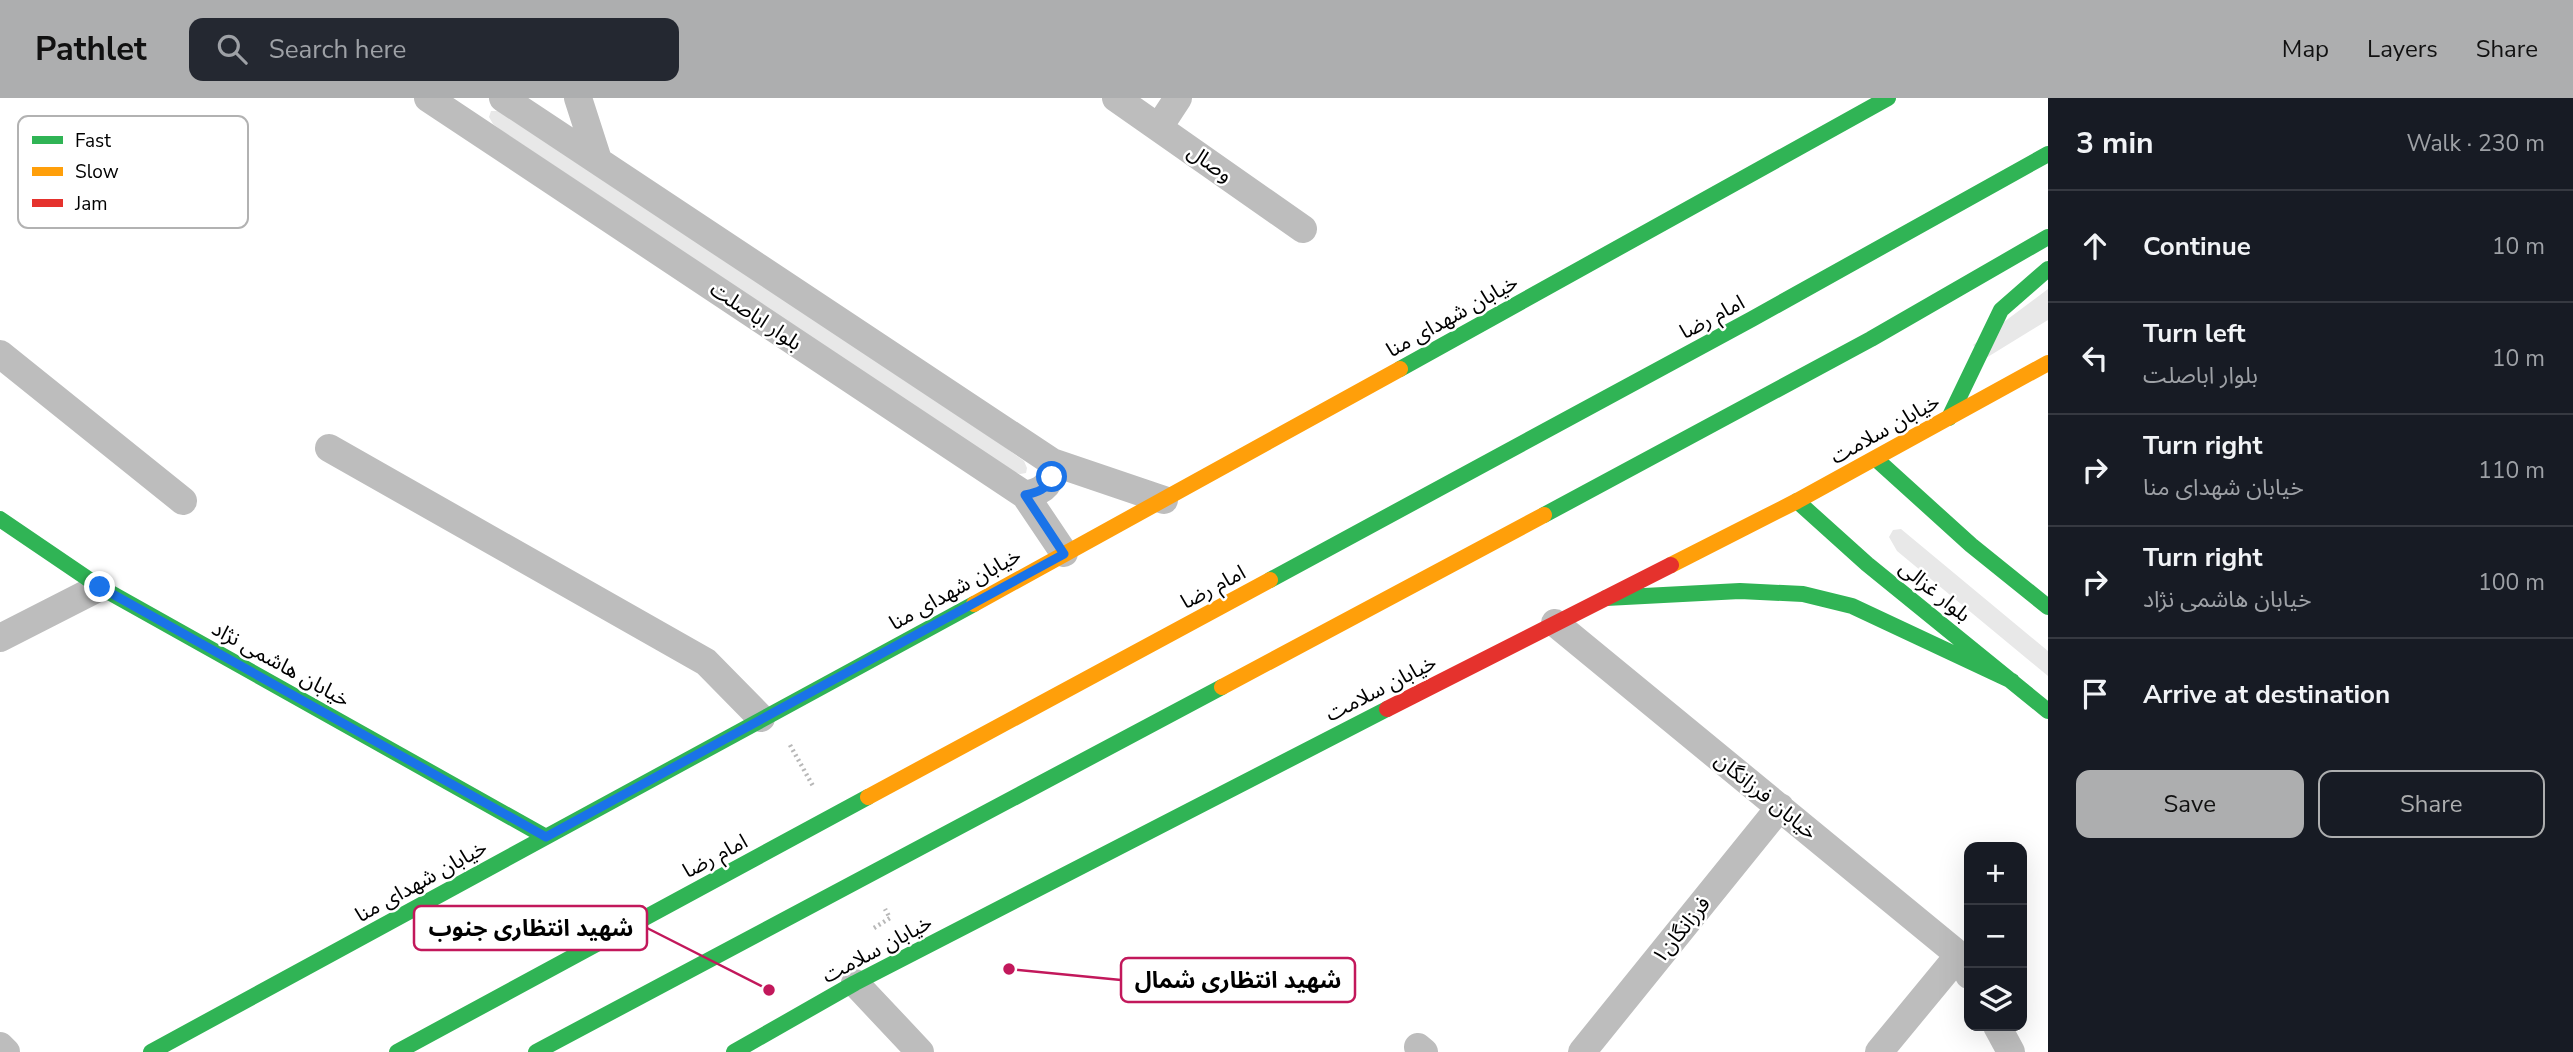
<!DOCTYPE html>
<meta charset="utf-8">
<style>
body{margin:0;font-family:"Nunito Sans","Noto Sans Arabic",sans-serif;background:#242831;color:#f1f3f6}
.controls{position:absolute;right:21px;bottom:21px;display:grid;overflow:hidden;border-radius:14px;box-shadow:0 7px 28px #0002}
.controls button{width:63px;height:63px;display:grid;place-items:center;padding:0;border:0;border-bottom:2px solid #363941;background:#171b24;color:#f1f3f6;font:35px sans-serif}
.stop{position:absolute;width:21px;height:21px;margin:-16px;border:5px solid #1a73e8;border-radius:50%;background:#fff}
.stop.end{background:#1a73e8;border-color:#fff;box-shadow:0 2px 7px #0008}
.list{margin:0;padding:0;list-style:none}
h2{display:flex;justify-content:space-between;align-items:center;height:91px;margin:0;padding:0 28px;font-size:30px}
h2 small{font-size:23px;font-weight:400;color:#9ea1a6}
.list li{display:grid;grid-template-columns:46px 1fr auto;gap:21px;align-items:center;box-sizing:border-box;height:112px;padding:0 28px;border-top:2px solid #363941}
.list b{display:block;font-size:26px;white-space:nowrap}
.list p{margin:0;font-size:23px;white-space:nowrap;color:#9ea1a6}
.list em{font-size:23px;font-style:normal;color:#9ea1a6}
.actions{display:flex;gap:14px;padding:21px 28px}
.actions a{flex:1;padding:16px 0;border:2px solid #adaeaf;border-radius:14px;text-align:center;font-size:24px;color:#adaeaf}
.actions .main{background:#adaeaf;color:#111}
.icon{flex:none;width:38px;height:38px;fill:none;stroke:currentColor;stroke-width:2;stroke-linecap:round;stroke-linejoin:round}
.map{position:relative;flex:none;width:2048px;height:954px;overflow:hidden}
header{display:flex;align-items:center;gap:42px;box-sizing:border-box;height:98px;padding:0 35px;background:#adaeaf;color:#111}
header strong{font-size:33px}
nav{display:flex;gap:38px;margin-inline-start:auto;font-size:24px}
.search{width:490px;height:63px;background:#242831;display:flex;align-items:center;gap:18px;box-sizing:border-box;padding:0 24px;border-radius:14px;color:#9ea1a6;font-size:26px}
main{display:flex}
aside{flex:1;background:#171b24}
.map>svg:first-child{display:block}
.green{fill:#e8e8e8}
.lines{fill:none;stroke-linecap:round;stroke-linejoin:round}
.path{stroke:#b8b8b8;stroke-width:4.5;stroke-dasharray:2 3.5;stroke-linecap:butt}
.street{stroke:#bdbdbd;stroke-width:28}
.fast{stroke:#30b455;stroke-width:16}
.slow{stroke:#ff9f0a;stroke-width:16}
.jam{stroke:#e5322d;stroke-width:16}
.route{stroke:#1a73e8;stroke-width:9}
.labels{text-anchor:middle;stroke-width:5;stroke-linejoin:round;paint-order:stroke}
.street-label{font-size:21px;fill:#000;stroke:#fff}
.key{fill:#fff;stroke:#b2b2b2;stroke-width:2}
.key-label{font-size:19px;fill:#000}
.leader{fill:none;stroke:#c2185b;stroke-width:2.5}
.callout-dot{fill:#c2185b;stroke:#fff;stroke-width:2.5}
.callout{fill:#fff;stroke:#c2185b;stroke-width:2.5}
.callout-label{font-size:23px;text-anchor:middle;font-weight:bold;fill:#000}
</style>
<header>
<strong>Pathlet</strong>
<div class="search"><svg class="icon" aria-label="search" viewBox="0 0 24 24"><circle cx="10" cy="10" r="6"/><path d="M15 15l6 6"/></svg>Search here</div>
<nav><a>Map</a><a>Layers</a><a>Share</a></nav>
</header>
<main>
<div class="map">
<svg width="2048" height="954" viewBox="0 0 2048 954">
<rect width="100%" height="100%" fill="#fff"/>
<path class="green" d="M491 13H500L1002 347 1024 363 1027 370 1026 375 1020 376 1014 374 502 33 493 26 489 19Z
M2048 191V222L1986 260 1973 247Z
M1901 431 2048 553V578L1897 453 1889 439 1893 432Z"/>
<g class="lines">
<path class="path" d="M790 647 813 688
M874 830 890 820 885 811"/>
<path class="street" d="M428 0 1025 397 1064 455
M503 0 1052 364 1164 402
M578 0 598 62
M1116 0 1303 131
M1159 29 1178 0
M0 256 183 403
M329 350 706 564 761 620
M1025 397C1046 393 1052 385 1052 364
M1555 525 1959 857 1969 877
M0 540 100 489
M855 885 920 954
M1997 928 2011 954
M0 948 6 954
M1418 949 1424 954
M1582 954 1780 709
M1879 954 1959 857"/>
<path class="fast" d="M1400 271 1888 0
M1949 320 2001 212 2048 171
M1876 361 1971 447 2048 509
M1797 403 1867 466 2048 613
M1544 417 1871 241 2048 139
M0 421 100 489 546 739
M1270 482 1752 221 2048 56
M1606 500 1740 493 1803 496 1852 508 2012 583
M151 954 974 506
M397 954 868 699
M536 954 1222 589
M734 954 855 885 1387 611"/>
<path class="slow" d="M1671 467 1797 403 2048 265
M974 506 1400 271
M1222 589 1544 417
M868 699 1270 482"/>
<path class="jam" d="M1387 611 1671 467"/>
</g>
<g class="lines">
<path class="route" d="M100 489 546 739 1064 456 1025 397C1039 394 1045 392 1052 379"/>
</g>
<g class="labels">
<g class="street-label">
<text transform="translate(1210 65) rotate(35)" y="7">وصال</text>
<text transform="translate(756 218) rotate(34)" y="7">بلوار اباصلت</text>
<text transform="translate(1452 218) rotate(-29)" y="7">خیابان شهدای منا</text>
<text transform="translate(1712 219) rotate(-28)" y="7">امام رضا</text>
<text transform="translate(1885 331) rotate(-29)" y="7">خیابان سلامت</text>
<text transform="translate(1213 489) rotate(-28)" y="7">امام رضا</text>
<text transform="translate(955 491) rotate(-29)" y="7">خیابان شهدای منا</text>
<text transform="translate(1935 493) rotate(39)" y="7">بلوار غزالی</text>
<text transform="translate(281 566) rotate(29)" y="7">خیابان هاشمی نژاد</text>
<text transform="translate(1381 590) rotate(-27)" y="7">خیابان سلامت</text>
<text transform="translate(1766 698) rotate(39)" y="7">خیابان فرزانگان</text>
<text transform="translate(715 758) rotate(-28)" y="7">امام رضا</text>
<text transform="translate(421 783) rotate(-29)" y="7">خیابان شهدای منا</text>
<text transform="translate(1681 832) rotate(-51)" y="7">فرزانگان۱</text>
<text transform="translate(877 851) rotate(-28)" y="7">خیابان سلامت</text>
</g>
</g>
<rect x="18" y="18" width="230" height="112" rx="10" class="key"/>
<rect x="32" y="38" width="31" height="8" fill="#30b455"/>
<rect x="32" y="69" width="31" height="9" fill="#ff9f0a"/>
<rect x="32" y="101" width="31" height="8" fill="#e5322d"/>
<g class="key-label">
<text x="75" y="49">Fast</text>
<text x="75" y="80">Slow</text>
<text x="75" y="112">Jam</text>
</g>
<path class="leader" d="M769 892L647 830M1009 871L1121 882"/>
<g class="callout-dot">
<circle cx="769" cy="892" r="7"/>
<circle cx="1009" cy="871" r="7"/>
</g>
<g class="callout">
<rect x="414" y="808" width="233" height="44" rx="7"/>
<rect x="1121" y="860" width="234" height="44" rx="7"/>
</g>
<g class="callout-label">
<text x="531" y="838">شهید انتظاری جنوب</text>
<text x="1238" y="890">شهید انتظاری شمال</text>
</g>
</svg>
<div class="controls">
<button>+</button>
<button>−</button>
<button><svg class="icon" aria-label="layers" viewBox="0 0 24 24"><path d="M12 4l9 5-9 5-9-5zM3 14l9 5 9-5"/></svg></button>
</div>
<div class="stop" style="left:1052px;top:379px"></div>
<div class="stop end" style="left:100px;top:489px"></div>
</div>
<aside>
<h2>3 min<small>Walk · 230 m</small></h2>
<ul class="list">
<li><svg class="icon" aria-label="ahead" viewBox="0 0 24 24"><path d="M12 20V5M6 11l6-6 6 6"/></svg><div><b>Continue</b></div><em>10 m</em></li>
<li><svg class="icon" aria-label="left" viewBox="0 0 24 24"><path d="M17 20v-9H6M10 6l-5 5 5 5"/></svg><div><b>Turn left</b><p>بلوار اباصلت</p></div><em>10 m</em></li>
<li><svg class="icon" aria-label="right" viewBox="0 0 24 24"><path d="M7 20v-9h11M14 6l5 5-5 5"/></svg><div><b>Turn right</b><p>خیابان شهدای منا</p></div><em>110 m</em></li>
<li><svg class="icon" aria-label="right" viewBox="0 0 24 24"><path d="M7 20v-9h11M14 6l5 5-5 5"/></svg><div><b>Turn right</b><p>خیابان هاشمی نژاد</p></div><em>100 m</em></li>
<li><svg class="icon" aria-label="arrive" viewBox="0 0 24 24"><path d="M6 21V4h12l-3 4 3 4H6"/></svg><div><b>Arrive at destination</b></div></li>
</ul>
<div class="actions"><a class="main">Save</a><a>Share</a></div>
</aside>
</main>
